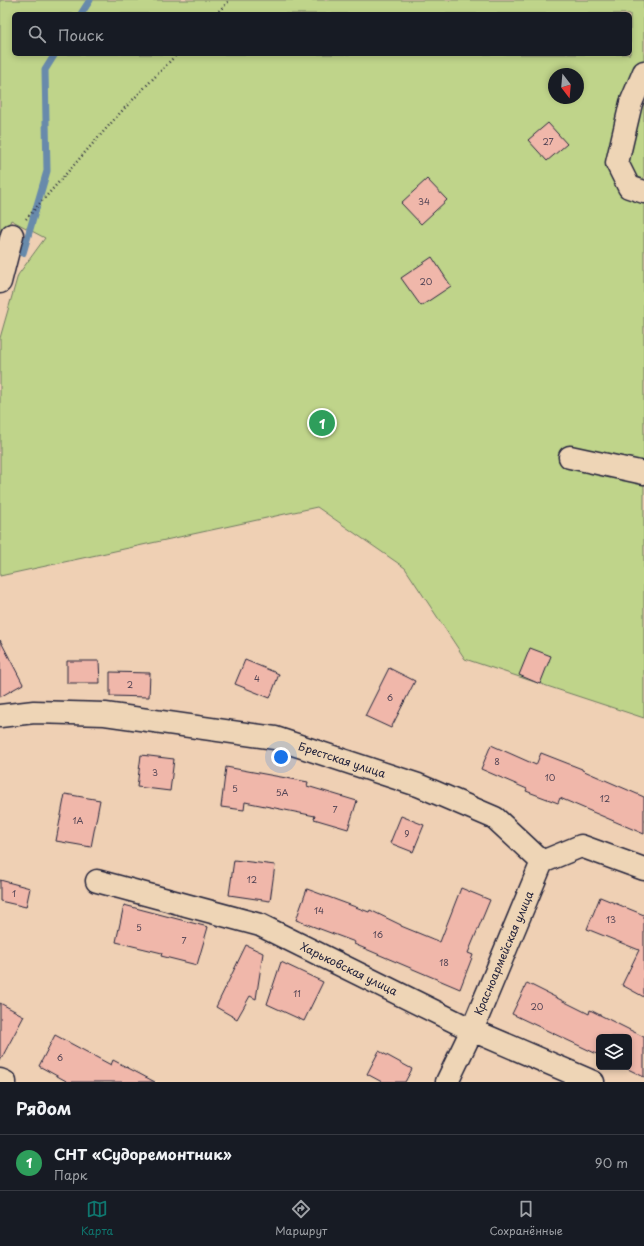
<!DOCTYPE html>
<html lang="ru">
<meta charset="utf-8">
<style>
body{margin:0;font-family:"Playpen Sans",sans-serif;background:#242831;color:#f1f3f6}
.controls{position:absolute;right:12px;bottom:12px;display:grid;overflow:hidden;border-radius:6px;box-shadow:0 2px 6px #0003}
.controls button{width:36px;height:36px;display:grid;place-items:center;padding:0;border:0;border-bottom:1px solid #363941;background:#171b24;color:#f1f3f6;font:20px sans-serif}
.compass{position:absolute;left:548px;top:68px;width:36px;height:36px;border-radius:50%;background:#171b24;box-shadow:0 2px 6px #0003;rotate:164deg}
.you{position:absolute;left:281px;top:757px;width:14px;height:14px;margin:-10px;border:3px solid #fff;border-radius:50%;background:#1a73e8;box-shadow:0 0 0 6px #1a73e833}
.badge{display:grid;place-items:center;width:26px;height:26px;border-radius:50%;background:#0f766e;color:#fff;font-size:13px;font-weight:700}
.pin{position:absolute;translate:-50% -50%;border:2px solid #fff;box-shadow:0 1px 4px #0006}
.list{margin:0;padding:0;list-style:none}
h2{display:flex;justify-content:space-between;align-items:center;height:52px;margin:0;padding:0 16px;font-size:17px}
h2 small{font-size:13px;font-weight:400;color:#9ea1a6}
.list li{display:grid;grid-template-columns:26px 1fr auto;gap:12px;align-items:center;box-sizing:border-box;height:56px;padding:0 16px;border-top:1px solid #363941}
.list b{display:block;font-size:15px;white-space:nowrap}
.list p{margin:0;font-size:13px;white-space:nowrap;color:#9ea1a6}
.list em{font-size:13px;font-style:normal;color:#9ea1a6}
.icon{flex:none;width:22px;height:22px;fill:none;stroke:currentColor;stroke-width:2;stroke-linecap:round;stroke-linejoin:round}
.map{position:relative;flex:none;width:644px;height:1082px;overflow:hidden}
.search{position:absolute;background:#171b24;box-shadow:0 2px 6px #0003;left:12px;right:12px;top:12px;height:44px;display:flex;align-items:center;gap:10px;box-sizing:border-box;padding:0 14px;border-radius:6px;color:#9ea1a6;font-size:15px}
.sheet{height:108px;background:#171b24}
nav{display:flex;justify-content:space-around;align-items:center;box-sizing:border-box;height:56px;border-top:1px solid #363941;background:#171b24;font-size:11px;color:#9ea1a6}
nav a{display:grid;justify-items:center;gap:2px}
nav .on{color:#0f766e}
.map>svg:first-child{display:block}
.green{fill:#bfd48a;stroke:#707b62;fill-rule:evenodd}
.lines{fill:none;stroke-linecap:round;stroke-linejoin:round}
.stream{stroke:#688aab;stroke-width:7}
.building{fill:#f0b7aa;stroke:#22223b}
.minor-casing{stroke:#22223b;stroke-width:25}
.path{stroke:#22223b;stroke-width:2.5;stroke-dasharray:1 3;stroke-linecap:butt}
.minor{stroke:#eed5b6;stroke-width:22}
.labels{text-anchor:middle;stroke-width:4;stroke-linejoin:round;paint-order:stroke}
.number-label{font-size:9px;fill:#564757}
.street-label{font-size:11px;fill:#22223b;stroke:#eed5b6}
</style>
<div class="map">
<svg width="644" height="1082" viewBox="0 0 644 1082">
<rect width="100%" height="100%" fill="#efd0b4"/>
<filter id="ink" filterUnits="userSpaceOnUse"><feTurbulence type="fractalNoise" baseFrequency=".025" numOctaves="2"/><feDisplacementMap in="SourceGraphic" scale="8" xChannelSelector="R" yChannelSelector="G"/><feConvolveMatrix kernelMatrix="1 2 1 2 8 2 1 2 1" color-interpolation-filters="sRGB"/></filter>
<g filter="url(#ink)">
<path class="green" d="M0 0H644V718L465 659 405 568 317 507 0 576V338L18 275 45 238 11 220 0 245ZM14 14H630V54H14ZM554 74H578V98H554Z"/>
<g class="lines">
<path class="stream" d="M81 14 90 0
M23 253 47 171 45 70 55 54"/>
</g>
<path class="building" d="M548 123 567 144 547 161 528 140Z
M427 179 447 200 421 224 401 203Z
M432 257 451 286 421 306 401 278Z
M0 640 23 684 0 697Z
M530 648 551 656 540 684 519 675Z
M245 660 279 674 270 698 235 684Z
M67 661H99L100 683H67Z
M389 668 415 681 391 728 365 716Z
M110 672 150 673 149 697 110 696Z
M491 745 536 765 541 753 582 769V770L644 797V834L560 798 558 803 526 791 527 789 481 769Z
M141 755 174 759 170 791 137 787Z
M226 767 308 782 307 786 357 801 348 829 314 819 315 816 245 802 244 810 221 807Z
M65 794 100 800 91 847 56 841Z
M401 816 424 825 413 852 390 843Z
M234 860 275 865 270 901 229 895Z
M0 880 30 888 26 907 0 901Z
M461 888 490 900 468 953 473 955 460 989 354 944 355 942 296 920 307 889 369 912 370 910 401 925V926L440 942Z
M600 897 644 915V997L622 985 639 950 587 929Z
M124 905 208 927 197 965 161 956 162 953 116 942Z
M246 945 263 953 256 999 250 996 237 1019 216 1007Z
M281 962 323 982 304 1021 267 1004Z
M527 983 589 1014 590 1010 644 1037V1077L624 1067H629V1037H599V1055L512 1014Z
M0 1003 24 1016 0 1061Z
M55 1035 111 1065 113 1060 155 1082H68L39 1066Z
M379 1051 412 1069 405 1082H382L367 1074Z"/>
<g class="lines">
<g class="minor-casing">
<path id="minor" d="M644 72 631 103 617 163 629 187 644 192
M0 282 12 235
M570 457 644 473
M0 716 34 712 105 714 275 738 418 785 495 818 542 862
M97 881 260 925 472 1030 593 1082
M0 1080 5 1082
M447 1082 472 1030 542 862 581 846 644 869"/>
</g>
<path class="path" d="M216 14 230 0
M26 219 120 113 177 54"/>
<use href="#minor" class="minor"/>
</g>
</g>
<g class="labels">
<g class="number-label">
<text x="548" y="145">27</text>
<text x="424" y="205">34</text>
<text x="426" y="285">20</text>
<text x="257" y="682">4</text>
<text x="130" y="688">2</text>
<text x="390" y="701">6</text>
<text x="497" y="765">8</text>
<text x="155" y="776">3</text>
<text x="550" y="781">10</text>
<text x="235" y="792">5</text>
<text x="282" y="796">5А</text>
<text x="605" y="802">12</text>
<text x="335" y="813">7</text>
<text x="78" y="824">1А</text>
<text x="407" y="837">9</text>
<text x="252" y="883">12</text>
<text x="14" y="897">1</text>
<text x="319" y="914">14</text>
<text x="611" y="923">13</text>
<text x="139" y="931">5</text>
<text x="378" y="938">16</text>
<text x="184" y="944">7</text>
<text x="444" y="966">18</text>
<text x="297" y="997">11</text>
<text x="537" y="1010">20</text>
<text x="60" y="1061">6</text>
</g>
<g class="street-label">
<text transform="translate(342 760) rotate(18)" y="4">Брестская улица</text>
<text transform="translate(504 953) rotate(-67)" y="4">Красноармейская улица</text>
<text transform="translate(349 969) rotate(26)" y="4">Харьковская улица</text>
</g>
</g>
</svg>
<div class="controls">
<button><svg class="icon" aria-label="layers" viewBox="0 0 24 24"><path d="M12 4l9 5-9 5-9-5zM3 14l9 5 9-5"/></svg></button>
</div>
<svg class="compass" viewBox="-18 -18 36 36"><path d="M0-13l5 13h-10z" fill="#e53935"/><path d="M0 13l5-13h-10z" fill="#9ea1a6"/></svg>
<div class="you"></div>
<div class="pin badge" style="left:322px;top:423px;background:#2e9e5b">1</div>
<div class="search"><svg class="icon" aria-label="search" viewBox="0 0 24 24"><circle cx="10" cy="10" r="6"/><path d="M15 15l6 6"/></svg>Поиск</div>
</div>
<section class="sheet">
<h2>Рядом<small></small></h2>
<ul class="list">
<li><span class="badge" style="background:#2e9e5b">1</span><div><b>СНТ «Судоремонтник»</b><p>Парк</p></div><em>90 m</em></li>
</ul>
</section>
<nav>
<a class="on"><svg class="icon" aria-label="map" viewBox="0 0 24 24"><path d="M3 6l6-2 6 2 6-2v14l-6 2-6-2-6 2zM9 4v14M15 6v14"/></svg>Карта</a>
<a><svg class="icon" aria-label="directions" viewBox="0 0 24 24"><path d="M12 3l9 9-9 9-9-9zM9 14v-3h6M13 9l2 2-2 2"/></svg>Маршрут</a>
<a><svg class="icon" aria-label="saved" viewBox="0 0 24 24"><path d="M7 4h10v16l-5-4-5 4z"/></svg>Сохранённые</a>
</nav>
